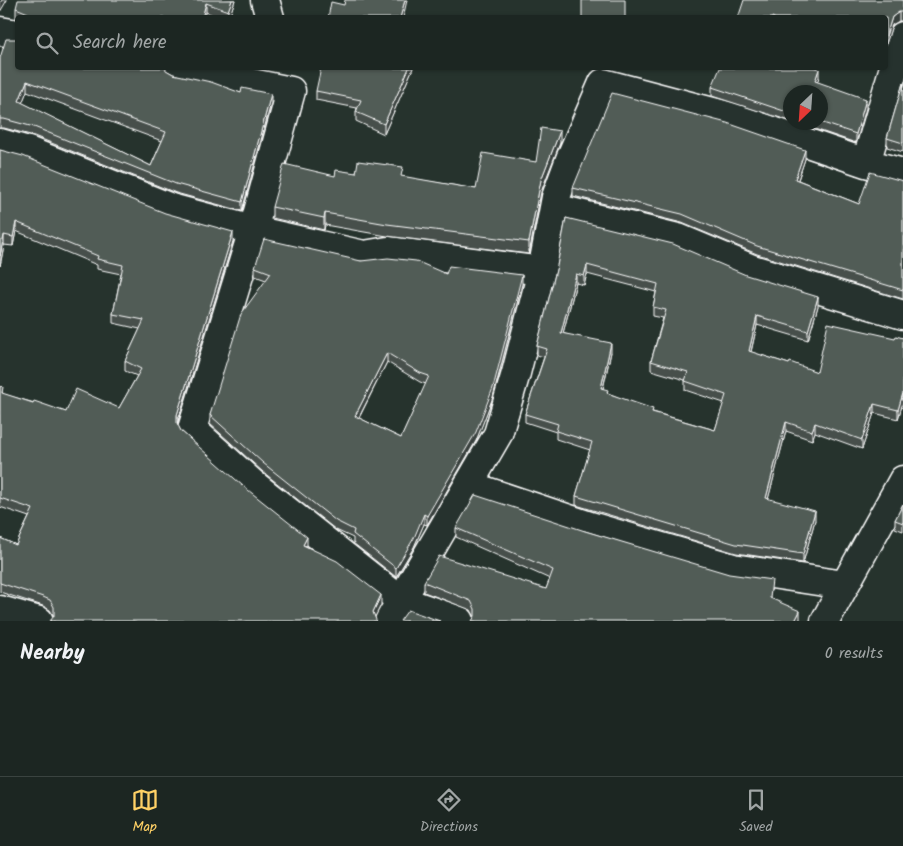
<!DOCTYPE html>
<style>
body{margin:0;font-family:Kalam,sans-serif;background:#252e2a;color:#f1f3f6}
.compass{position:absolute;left:783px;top:85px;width:45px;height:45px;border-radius:50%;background:#1c2622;box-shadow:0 1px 4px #0004;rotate:205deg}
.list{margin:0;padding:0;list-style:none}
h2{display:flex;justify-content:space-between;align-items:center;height:65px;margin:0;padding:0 20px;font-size:21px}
h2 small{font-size:16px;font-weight:400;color:#a0a5a5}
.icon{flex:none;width:28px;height:28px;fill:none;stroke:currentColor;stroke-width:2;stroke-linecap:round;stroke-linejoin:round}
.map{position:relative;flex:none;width:903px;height:621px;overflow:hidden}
.search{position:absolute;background:#1c2622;box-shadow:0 1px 4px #0004;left:15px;right:15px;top:15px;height:55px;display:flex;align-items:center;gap:12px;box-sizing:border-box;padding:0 18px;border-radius:5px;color:#a0a5a5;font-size:19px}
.sheet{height:155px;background:#1c2622}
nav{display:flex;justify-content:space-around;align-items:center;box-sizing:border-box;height:70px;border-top:1px solid #3a4340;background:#1c2622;font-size:14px;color:#a0a5a5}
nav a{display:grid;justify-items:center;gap:2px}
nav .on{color:#ffd166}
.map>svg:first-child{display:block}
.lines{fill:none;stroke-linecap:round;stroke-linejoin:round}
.minor-casing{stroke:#fff;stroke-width:31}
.minor{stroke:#26332d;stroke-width:28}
.wall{fill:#464f4b;stroke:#fff;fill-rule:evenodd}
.shaded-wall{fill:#39403d;stroke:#fff}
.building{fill:#515c57;stroke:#fff;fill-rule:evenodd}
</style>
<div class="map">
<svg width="903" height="621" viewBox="0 0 903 621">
<rect width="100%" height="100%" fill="#26332d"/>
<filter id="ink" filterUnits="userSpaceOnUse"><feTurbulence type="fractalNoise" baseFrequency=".02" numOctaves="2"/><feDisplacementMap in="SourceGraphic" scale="10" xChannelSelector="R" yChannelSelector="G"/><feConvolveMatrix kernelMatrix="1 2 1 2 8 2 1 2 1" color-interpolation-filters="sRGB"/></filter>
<g filter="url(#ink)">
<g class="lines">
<g class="minor-casing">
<path id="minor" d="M265 0 270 18
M0 31 18 34
M177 68 291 91 253 230 192 429 253 484 400 600 460 621
M0 143 28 151 171 208 253 230 364 255 388 251 542 271 556 197 570 159 603 83 732 117 866 163 903 173
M866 163 903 36
M555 208 678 238 752 269 903 315
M468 485 590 526 733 568 844 585
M0 610 39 621
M389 621 498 434 516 373 542 271
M825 621 903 480"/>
</g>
<use href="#minor" class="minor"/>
</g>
<path class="wall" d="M235 0 229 18H220L206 12 205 18H16V8Z
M903 0V21H899L892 25 886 44V18H738Z
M0 58 166 70 173 74 241 93 271 103 242 211 176 193 34 136 4 128H0ZM27 91 162 141 151 166 22 103Z
M413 68 384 134 356 121V112L357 108 316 100V91Z
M819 77 817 82 866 108 856 143 794 122H820L790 92V121L712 96V87Z
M903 83V152L887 147V138Z
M560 143 541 192 529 254 387 236 325 225 324 230 272 218V207L335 176 356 173 403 177 476 189 536 162Z
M0 150 233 241 177 424 181 431 307 547 381 605 54 616 50 610 43 606 0 592V538L16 545 29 517 0 507V386L3 394 66 412 119 408 137 376 125 371V361L140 329 113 323V314L121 274 97 269V265L16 231 13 246 4 245 0 266Z
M805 159 798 180 859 204 903 181V299L757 254 682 223 573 196V188Z
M566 218 818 306 808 340 757 325 751 352 789 364 817 372 895 338H903V402L898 419 874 413 862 449 815 432 812 440 786 431 768 499 815 520 803 563 736 553 576 505V496L590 450 556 439V432L525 422V414L544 357 537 355V346L557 266ZM587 274 656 292 653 307V316L663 318 651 361V370L685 380V390L724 403 715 430 653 412 608 393 603 389 611 352 563 333 576 283 584 285Z
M361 261 522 284 493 397 476 441 427 525 424 524 414 547 396 577 353 543V538L336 530 263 472 210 424V415L266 280 255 276V267ZM387 362 420 382 426 384 401 438 359 418Z
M903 504V531L895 528V520Z
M456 528 585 531 772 590 475 617 471 610 424 592V582L546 589 550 579 456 537Z"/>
<path class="shaded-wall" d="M2 0H7L0 12V3Z
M232 0H235L229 18H228V11Z
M405 0H407L403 18H400Z
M206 3V12L205 18H202Z
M899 12V21L892 25 886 44V36L892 17Z
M409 68H413L384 134V124Z
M819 69V77L815 90V81Z
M27 81V91L19 111V101Z
M271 94V103L242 211V202Z
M866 99V108L856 143V134Z
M560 131V143L541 192 529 254V242L541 180Z
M805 150V159L795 188V179Z
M325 213V225L324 230V218Z
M16 222V231L13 246V237Z
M233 232V241L177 424V415Z
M4 235V245L0 266V256Z
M587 265V274L584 285V276Z
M576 274V283L561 341V333Z
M522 275V284L493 397 476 441 427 525V516Z
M818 297V306L808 340V331Z
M757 316V325L749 360V351Z
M611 343V352L601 397V388Z
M387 353V362L355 425V416Z
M903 393V402L898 419V410Z
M874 404V413L862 449V440Z
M786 422V431L766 507V498Z
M815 423V432L812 440V431Z
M815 511V520L803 563V554Z
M424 514V524L414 547 396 577V568Z
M307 537V546L303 545Z
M381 595V605L373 621V612Z
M800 611V620L795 621Z"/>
<path class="building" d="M18 0H232L228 11 206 3 202 18H31L28 13 16 8Z
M345 0H405L400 18H328L331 2 344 5Z
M582 0H625V18H582Z
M744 0H903V12H899L892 17 886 36V18H775L772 17V18H738Z
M6 39H18V68H165L166 70 173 74 211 82 241 93 242 88 271 94 242 202 176 184 34 127 4 119H0V58ZM27 81 166 132 151 166 19 101Z
M321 68H409L384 124 356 112 361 100 316 91Z
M720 68H814L819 69 815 81 866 99 856 134 820 122V92H790V113L712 87Z
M903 83V143L887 138Z
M612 93 727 123 805 150 795 179 859 204 870 172 903 181V290L757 246 682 214 573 188Z
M541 128 560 131 541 180 529 242 387 224 325 213 324 218 272 207 284 164 335 176 336 170 356 173 358 161 403 167 401 176 476 189 483 153 536 162Z
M0 150 23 156 165 213 233 232 177 415V423L181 431 243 486 307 537 303 545 337 561 381 595 373 612 376 620 377 621H50L54 616V607L50 600 43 597 0 583V538L16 545 33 509 0 498V386L3 387 2 393 33 403 34 401 66 412 76 389 119 408 141 369 125 361 144 320 113 314 123 265 97 259 98 256 16 222 13 237 4 235 0 256Z
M566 218 673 244 746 275 818 297 808 331 757 316 749 351 789 364 790 362 817 372 828 323 895 338 896 336 903 338V393L898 410 874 404 862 440 815 423 812 431 786 422 766 498 815 511 803 554 736 544 576 496 592 442 556 431 558 424 525 414 547 349 537 346 557 266ZM587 265 658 284 653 307 666 310 651 361 688 372 685 381 726 395 715 430 652 412 653 409 607 393 608 390 601 388 611 343 561 333 576 274 584 276Z
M264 239 361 261 388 258 416 261 446 274 449 266 522 275 493 388 476 432 427 516 424 514 414 538 396 568 353 534 354 530 336 521 263 463 210 415 241 314 271 273 255 267ZM387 353 420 373 429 376 401 438 355 416Z
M475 495 585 531 729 574 772 580 770 598 800 611 795 621H472L475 616V609L471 601 424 582 439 556 546 589 553 570 456 528Z
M903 504V523L895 520Z
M408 610 440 621H400Z"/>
</g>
</svg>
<svg class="compass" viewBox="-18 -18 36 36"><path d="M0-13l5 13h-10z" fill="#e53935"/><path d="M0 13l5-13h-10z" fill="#a0a5a5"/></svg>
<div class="search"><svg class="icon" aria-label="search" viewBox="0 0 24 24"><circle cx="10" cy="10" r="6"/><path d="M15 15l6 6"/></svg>Search here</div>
</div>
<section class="sheet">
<h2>Nearby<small>0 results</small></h2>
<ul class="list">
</ul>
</section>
<nav>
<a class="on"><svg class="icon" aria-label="map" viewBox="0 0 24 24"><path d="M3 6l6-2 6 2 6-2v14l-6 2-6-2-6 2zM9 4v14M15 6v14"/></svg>Map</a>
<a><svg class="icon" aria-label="directions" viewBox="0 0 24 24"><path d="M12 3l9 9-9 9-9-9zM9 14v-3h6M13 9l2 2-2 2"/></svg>Directions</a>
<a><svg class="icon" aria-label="saved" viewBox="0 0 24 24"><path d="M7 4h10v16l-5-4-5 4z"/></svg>Saved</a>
</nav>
